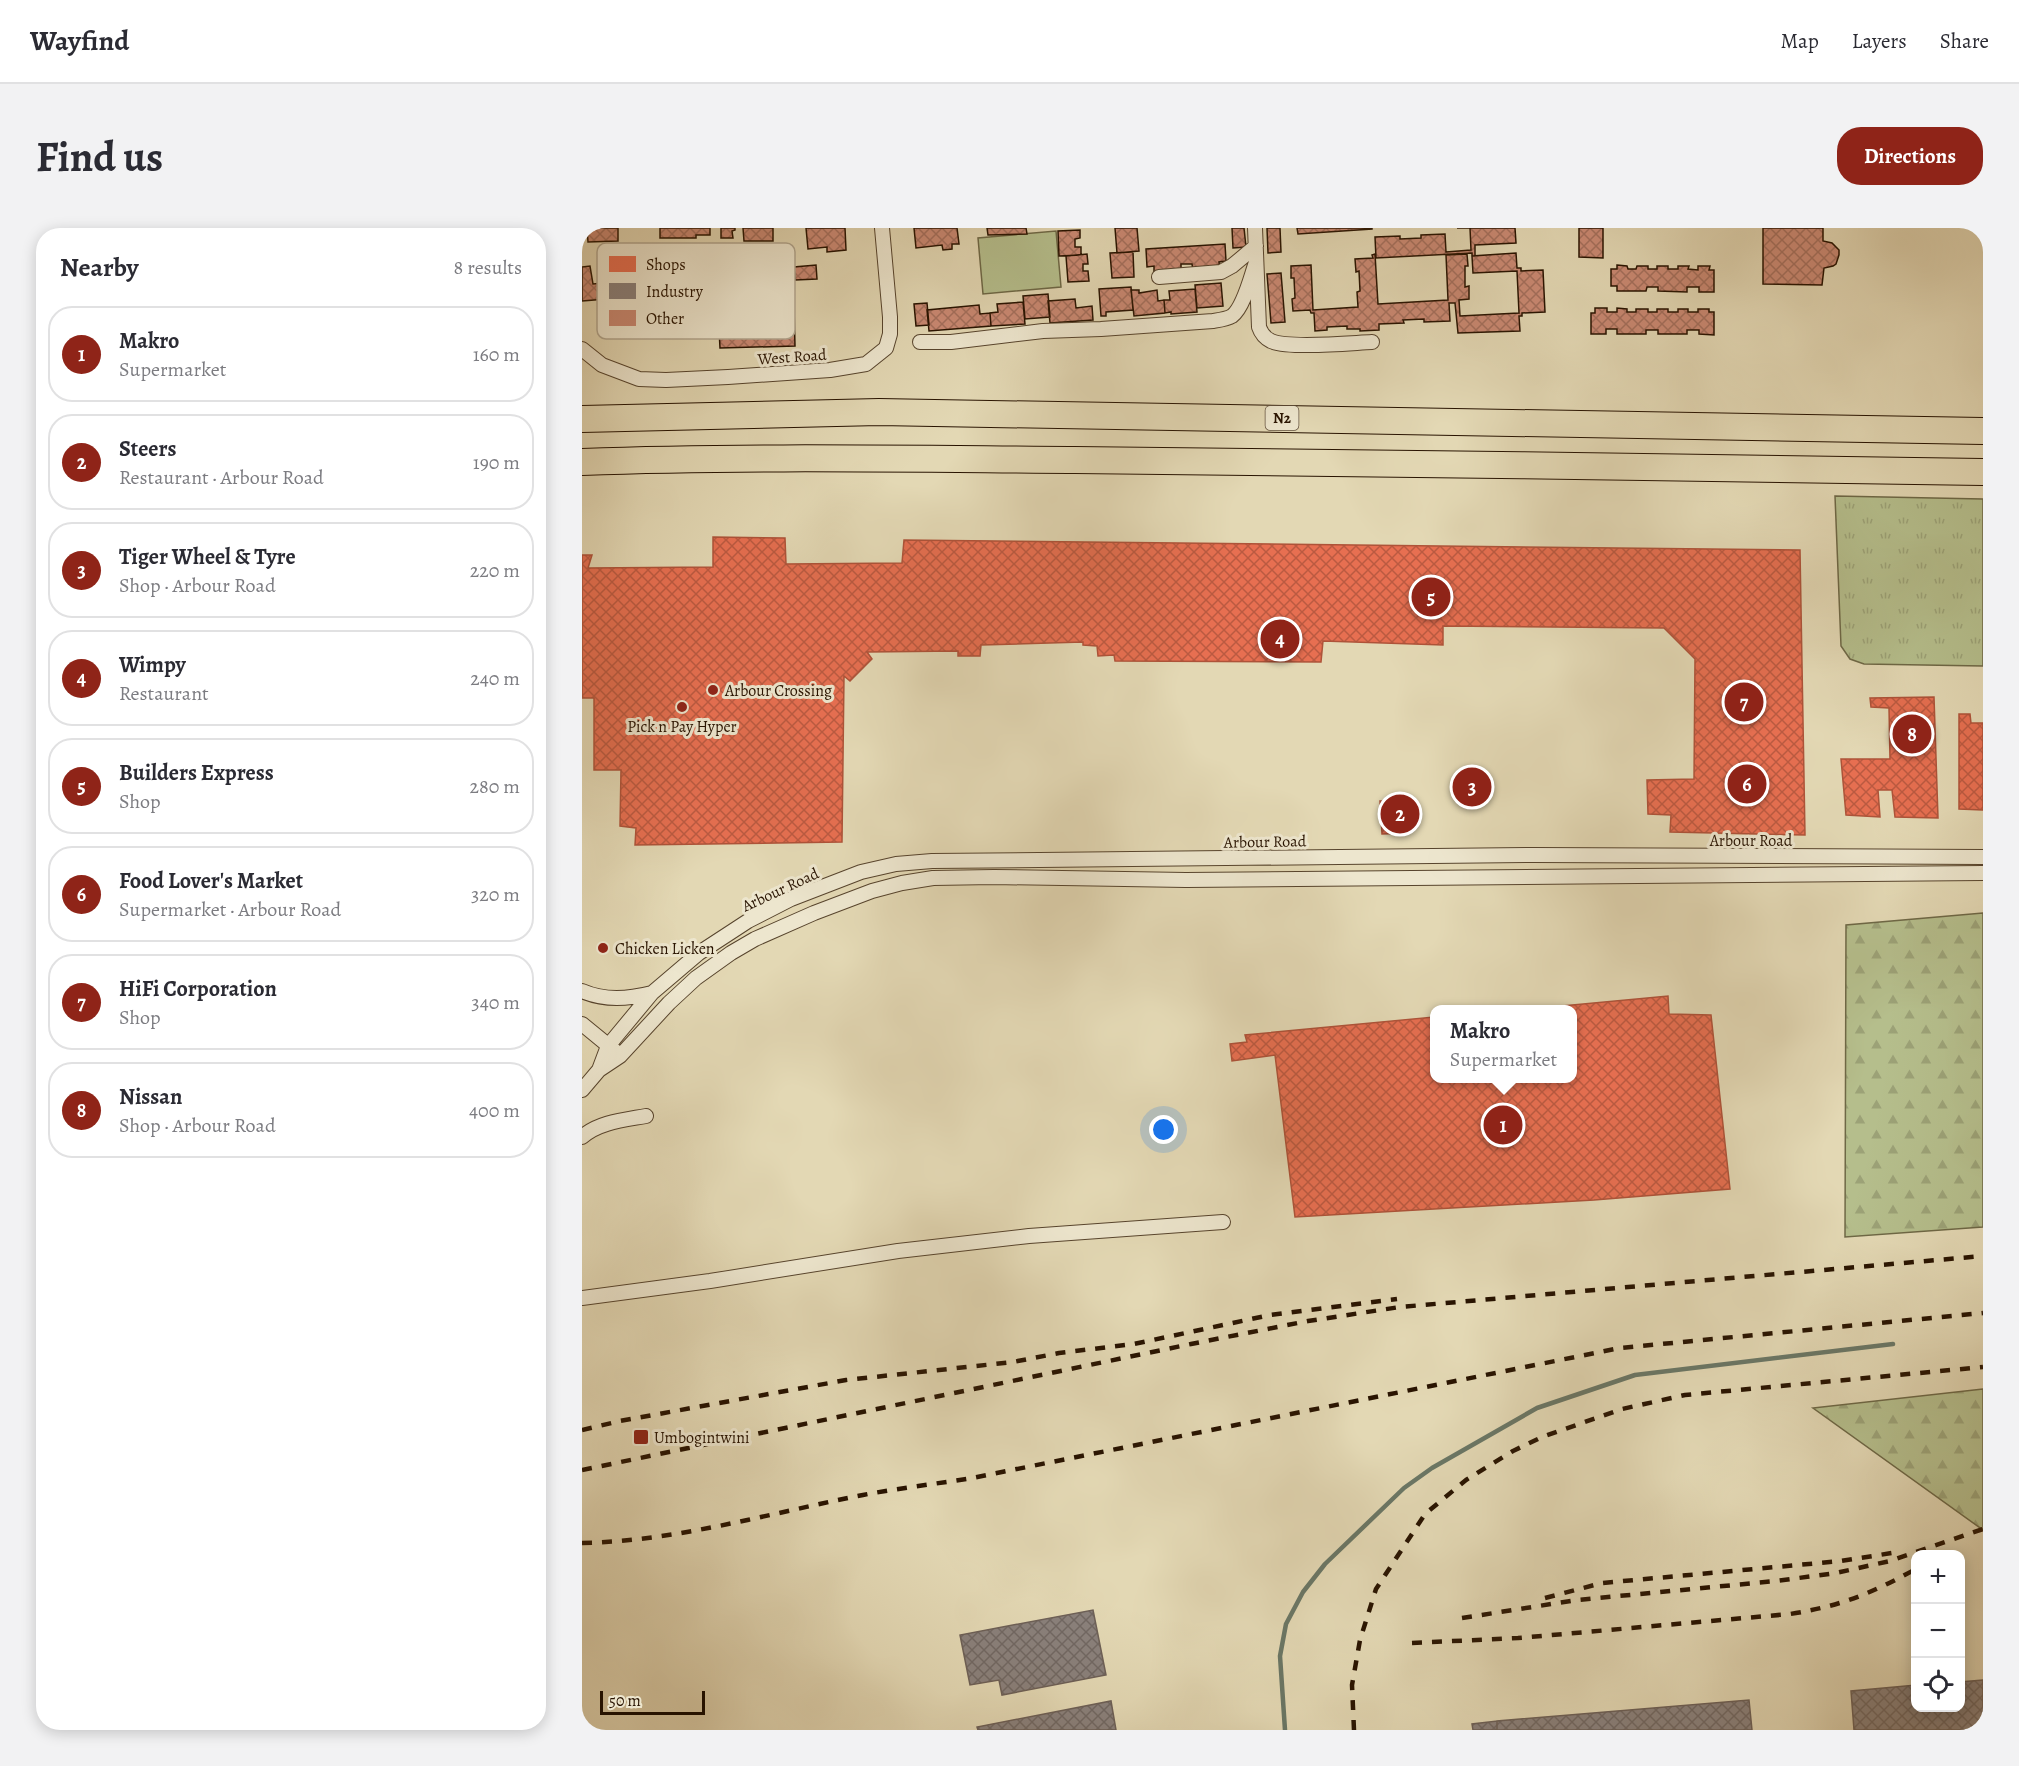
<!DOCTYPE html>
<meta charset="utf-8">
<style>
body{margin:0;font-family:Alegreya,serif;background:#f2f2f3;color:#2b2b33}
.controls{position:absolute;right:18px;bottom:18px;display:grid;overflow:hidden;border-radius:12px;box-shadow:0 3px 15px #0003}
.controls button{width:54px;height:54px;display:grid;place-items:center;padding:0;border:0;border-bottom:2px solid #e1e1e2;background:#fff;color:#2b2b33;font:30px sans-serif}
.scale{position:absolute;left:18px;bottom:15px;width:105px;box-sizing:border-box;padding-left:6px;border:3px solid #281300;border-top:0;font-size:16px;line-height:21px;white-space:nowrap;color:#281300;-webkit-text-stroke:4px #ede6ce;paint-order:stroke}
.you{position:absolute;left:582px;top:902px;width:21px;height:21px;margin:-15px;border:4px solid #fff;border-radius:50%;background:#1a73e8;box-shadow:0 0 0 9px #1a73e833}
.badge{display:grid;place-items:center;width:39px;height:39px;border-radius:50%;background:#8f2418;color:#fff;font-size:20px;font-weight:700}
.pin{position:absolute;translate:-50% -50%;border:3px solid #fff;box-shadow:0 2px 6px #0006}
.popup{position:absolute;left:848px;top:777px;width:147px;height:78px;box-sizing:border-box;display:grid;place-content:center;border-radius:12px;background:#fff;filter:drop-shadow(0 2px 4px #0005);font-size:20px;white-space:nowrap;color:#7c7c81}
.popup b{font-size:22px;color:#2b2b33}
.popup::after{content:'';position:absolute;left:50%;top:100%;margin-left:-12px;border:12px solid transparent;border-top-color:#fff}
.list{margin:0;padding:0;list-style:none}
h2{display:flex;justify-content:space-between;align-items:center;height:78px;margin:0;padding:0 24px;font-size:26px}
h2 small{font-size:20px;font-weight:400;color:#7c7c81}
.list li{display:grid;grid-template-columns:39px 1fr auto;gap:18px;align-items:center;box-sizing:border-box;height:96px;margin:0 12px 12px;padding:0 12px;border:2px solid #e1e1e2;border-radius:24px}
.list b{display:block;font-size:22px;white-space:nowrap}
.list p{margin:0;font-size:20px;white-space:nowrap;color:#7c7c81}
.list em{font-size:20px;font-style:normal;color:#7c7c81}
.icon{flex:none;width:33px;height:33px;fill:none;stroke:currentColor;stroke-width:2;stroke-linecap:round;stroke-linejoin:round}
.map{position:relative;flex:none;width:1401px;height:1502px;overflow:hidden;border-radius:24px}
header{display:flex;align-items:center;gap:36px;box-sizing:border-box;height:84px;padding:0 30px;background:#fff;border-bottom:2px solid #e1e1e2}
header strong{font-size:28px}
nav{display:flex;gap:33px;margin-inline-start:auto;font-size:21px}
.intro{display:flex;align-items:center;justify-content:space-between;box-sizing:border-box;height:144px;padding:0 36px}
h1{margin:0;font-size:42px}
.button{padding:15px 27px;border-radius:24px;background:#8f2418;color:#fff;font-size:21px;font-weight:700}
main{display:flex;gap:36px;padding:0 36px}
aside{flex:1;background:#fff;border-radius:24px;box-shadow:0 3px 15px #0003}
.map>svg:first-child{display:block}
.grass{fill:url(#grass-tufts);stroke:#6e6846;stroke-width:1.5}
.forest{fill:url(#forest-firs);stroke:#6e6846;stroke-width:1.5}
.garden{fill:#b5be8c;stroke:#6e6846;stroke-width:1.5}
.shops{fill:url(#shops-cross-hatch);stroke:#ae5339;stroke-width:1.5}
.industry{fill:url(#industry-cross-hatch);stroke:#6d6057;stroke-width:1.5}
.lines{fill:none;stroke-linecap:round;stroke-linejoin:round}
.stream{stroke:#6a7766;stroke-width:4.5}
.building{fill:url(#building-cross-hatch);stroke:#281300;stroke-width:1.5}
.minor-casing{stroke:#57442d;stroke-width:16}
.motorway-casing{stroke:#281300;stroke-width:28}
.minor{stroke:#ede6ce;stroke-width:14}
.motorway{stroke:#e3d8b4;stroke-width:26}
.rail{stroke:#281300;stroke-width:4.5;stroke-dasharray:10 10;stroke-linecap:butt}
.poi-dot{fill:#8f2418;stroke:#ede6ce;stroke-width:2}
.labels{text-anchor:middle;stroke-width:6;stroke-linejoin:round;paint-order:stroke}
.shield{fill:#ede6ce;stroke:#63523e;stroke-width:1.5}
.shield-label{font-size:15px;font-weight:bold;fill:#281300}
.street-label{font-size:16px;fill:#281300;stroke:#ede6ce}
.poi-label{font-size:16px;fill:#281300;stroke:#ede6ce;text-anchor:start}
.key{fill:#ede6ce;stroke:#b2a790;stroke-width:1.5}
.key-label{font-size:16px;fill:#281300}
</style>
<header>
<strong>Wayfind</strong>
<nav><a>Map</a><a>Layers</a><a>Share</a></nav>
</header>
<div class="intro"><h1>Find us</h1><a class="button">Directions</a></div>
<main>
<aside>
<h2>Nearby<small>8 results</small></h2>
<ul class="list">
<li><span class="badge">1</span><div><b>Makro</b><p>Supermarket</p></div><em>160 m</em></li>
<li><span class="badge">2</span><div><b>Steers</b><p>Restaurant · Arbour Road</p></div><em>190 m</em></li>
<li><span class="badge">3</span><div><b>Tiger Wheel &amp; Tyre</b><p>Shop · Arbour Road</p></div><em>220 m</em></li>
<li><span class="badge">4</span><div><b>Wimpy</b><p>Restaurant</p></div><em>240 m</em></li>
<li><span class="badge">5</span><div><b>Builders Express</b><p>Shop</p></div><em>280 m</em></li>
<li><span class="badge">6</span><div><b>Food Lover's Market</b><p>Supermarket · Arbour Road</p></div><em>320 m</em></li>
<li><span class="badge">7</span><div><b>HiFi Corporation</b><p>Shop</p></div><em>340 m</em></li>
<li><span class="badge">8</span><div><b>Nissan</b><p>Shop · Arbour Road</p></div><em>400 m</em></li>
</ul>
</aside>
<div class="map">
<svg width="1401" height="1502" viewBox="0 0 1401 1502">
<defs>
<pattern id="grass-tufts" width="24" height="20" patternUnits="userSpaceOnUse" patternTransform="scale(1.5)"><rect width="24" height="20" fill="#b5be8c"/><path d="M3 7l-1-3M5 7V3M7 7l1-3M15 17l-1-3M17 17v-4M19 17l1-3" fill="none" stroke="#9ca277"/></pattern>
<pattern id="forest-firs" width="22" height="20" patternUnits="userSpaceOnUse" patternTransform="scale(1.5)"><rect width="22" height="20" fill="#b5be8c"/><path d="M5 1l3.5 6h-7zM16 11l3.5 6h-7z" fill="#9ca277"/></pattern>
<pattern id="shops-cross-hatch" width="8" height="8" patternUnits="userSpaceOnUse" patternTransform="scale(1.5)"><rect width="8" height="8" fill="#e76f51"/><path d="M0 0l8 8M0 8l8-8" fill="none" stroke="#bb5a41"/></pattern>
<pattern id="industry-cross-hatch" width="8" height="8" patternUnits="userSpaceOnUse" patternTransform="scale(1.5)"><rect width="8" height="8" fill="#8a817c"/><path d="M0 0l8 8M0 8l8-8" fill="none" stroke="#716863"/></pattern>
<pattern id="building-cross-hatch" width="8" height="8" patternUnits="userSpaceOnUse" patternTransform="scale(1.5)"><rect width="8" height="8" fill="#ca8973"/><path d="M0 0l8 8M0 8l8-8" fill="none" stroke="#a46f5c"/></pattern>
</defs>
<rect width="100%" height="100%" fill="#e3d8b4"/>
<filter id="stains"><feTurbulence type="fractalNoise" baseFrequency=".00333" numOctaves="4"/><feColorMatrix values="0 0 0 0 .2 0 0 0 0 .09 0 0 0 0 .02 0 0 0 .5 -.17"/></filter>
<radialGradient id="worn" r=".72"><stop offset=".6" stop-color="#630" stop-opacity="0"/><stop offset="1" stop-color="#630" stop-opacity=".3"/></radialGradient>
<path class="grass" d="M1253 268 1401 271V438L1282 436 1268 431 1259 418Z"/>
<path class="forest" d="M1401 685V999L1263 1009 1264 697Z
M1401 1161V1302L1231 1180Z"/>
<path class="garden" d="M474 3 479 59 401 66 396 10Z"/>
<path class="shops" d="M131 309 203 310 204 336 320 335 322 312 1218 322 1223 607 1088 604 1089 587 1066 586 1065 552 1112 551 1113 431 1082 400 861 398V417L741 413 739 434 533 433 532 427 516 428 515 418 501 417V414L399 417 398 428H376V423L285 424 290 431 268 453 262 448 260 614 53 617 54 600 38 598 39 542H12V470H0V327H10L6 340 131 339Z
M1352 469 1356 590 1313 589 1310 562H1296L1298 589 1264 587 1259 531H1308L1307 480 1289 479 1288 470Z
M1377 486H1388L1389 495H1401V582L1377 581Z
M798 573H833L835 599 828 605 800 606Z
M1086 768 1087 786 1129 787 1148 961 1012 972 713 989 693 827 650 833 648 816 665 814 663 807 852 789V850H990V782H936Z"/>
<path class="industry" d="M511 1382 524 1447 420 1467 417 1452 388 1457 378 1407Z
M1401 1452V1502H1272L1269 1463 1334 1457V1480H1378V1454Z
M1167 1472 1170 1502H915V1493Z
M529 1473 534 1502H396L395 1499Z
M915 1493V1502H891L890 1496Z"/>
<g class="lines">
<path class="stream" d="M703 1502 698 1428 704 1396 721 1364 743 1336 822 1260 850 1240 955 1180 1053 1147 1311 1116"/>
</g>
<path class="building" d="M5 0H36V13L6 14Z
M78 0H128V7H114V10H78Z
M139 0H153V2L150 3 151 10H139Z
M161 0H191V13H162Z
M224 0H263L264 22 245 24V19L226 21Z
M332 0H375L377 16H370V21L361 22 360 17 334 20Z
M405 0H444L445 6 406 7Z
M533 0H555L557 23 535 25Z
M650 0H662L664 19 651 20Z
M685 0H698L699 24 686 25Z
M715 0H790V1L716 6Z
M875 0H933L934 15 893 17V28H890V25L794 30 793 9 818 8V11L839 10V7L863 6 864 24 889 22 888 0Z
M997 0H1021V30L997 29Z
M1181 0H1241V13L1250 15 1257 22V27L1254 36 1251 38 1242 40 1240 57 1181 56Z
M498 2V10L493 11V19H499V27L477 28 476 3Z
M643 16 644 33 637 34 638 41 611 43 610 36H599V43L572 45V38L565 39 564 21Z
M551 24 552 49 530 50 528 25Z
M934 25 935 40H939V43L961 42 963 84 940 85V88H937L938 103 876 105 873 75H867L868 93 842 94V91L821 92 822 95 797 96V102L778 103V101H765V98L745 99V102L733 103 732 85H729L728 82 711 83 710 71 713 70 712 50H709V38L729 37 731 82 776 79 775 64 778 63 777 43 774 44 773 31 791 30 790 27 793 26 796 76 866 72 864 27 885 26 886 38H883V59L887 58V71L877 72 878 88 937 85 935 43 891 45 890 28Z
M505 26 506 36H501V43H506L507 53 486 54 484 28Z
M234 37 235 51 213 52 212 39Z
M1035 37 1045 38 1046 41H1054L1055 38H1066V41H1075V38H1086V41H1096V38H1107L1106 41 1116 42V38H1128L1127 42H1132V64H1117V59H1105V64L1076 63V59H1065L1064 63H1035V58H1029V41H1035Z
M8 38 11 56 21 55 19 44 33 42 36 62 23 64 24 71 0 73V39Z
M699 45 703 94 689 95 685 46Z
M639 55 641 78 615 80 613 57Z
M549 59 551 82 524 84V88H519L517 61Z
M613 61 615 84 589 86V84L583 85 582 72H588L587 63Z
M549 62H557V65L575 62 576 73 582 72 583 85 552 88Z
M466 66 468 89 443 91 441 68Z
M76 70H89V78H102V91H94V93H77V108H59L61 88H69L70 71Z
M493 71 494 80 510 78 511 92 468 95 466 73Z
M441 74 443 96 409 98 408 85 416 84 415 76Z
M345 75 347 97 334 98 332 76Z
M397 77 398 86 408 85 409 98 347 103 345 82Z
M212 78 213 118 138 120 136 81Z
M113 79H127V100H113Z
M1013 80H1025V84H1035V80L1045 81V84H1054V81H1066V84H1075V81H1086V84H1096V81H1106V84H1116V81H1127V84H1132V107L1117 106V102H1105V106H1076V102H1064V106H1035V101H1024V106H1009V85H1013Z"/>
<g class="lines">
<g class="minor-casing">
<path id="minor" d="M673 0 677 99C679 105 683 110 689 113 707 121 768 115 790 114
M577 49 639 44 650 38 674 18
M338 114H369L461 103 519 101 631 93C637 92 645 91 650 88 662 79 669 48 674 34
M0 121 20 137 57 151 84 152 146 149 248 142 284 136 304 120 308 106V89L300 0
M0 763C23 773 46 771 70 765
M0 796 33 823
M17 842 26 818 70 765 117 725 166 693 209 671 279 644 314 636 350 633 953 627 1401 629
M0 862 17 842 38 828 87 775 114 750 149 725 173 711 232 685 290 663 320 655 351 650 412 649 604 652 1401 645
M0 909C17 894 42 892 64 888
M0 1070 128 1053 316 1023 447 1008 641 994"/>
</g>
<g class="motorway-casing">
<path id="motorway" d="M0 191 297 184 1401 203
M0 234C164 228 329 231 493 232 796 234 1098 240 1401 244"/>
</g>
<use href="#minor" class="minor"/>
<use href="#motorway" class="motorway"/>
<path class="rail" d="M0 1202 38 1193 264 1152 431 1134 477 1125 552 1116 688 1087 815 1071
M0 1242 609 1116 726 1093 818 1079 1401 1028
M0 1315C96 1313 188 1285 281 1267 317 1260 354 1256 390 1250L1038 1120 1401 1085
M1361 1326 1366 1324
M963 1370 1020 1355 1259 1333 1310 1325
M880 1390 995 1372 1194 1353 1254 1345 1308 1333 1401 1301
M830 1415 936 1410 1208 1386C1259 1378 1288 1366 1334 1341
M772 1502 770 1457 778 1412 794 1361 843 1286 884 1252 931 1223 960 1209 1040 1181 1103 1167 1401 1139"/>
</g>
<g class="poi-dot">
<circle cx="131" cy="462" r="6"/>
<circle cx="100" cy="479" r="6"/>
<circle cx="21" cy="720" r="6"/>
<rect x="51" y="1201" width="16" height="16" rx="3"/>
</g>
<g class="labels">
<rect class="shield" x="683.5" y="178" width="33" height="24" rx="4.5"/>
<g class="shield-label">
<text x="700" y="195">N2</text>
</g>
<g class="street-label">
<text transform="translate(210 128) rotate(-4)" y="6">West Road</text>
<text x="1169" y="618">Arbour Road</text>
<text transform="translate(683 613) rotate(-1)" y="6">Arbour Road</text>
<text transform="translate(198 661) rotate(-25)" y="6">Arbour Road</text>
</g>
<g class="poi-label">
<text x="143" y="468">Arbour Crossing</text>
<text x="100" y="504" text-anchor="middle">Pick n Pay Hyper</text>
<text x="33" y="726">Chicken Licken</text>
<text x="72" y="1215">Umbogintwini</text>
</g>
</g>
<rect x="15" y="15" width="198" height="96" rx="9" class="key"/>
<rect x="27" y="28" width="27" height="16" fill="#e76f51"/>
<rect x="27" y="55" width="27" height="16" fill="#8a817c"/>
<rect x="27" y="82" width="27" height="16" fill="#ca8973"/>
<g class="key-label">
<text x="64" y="42">Shops</text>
<text x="64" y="69">Industry</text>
<text x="64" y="96">Other</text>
</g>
<rect width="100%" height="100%" filter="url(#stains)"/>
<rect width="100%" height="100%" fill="url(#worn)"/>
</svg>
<div class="controls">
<button>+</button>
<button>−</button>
<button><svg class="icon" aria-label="locate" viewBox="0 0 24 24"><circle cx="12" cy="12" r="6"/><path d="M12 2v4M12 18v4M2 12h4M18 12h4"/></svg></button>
</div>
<div class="scale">50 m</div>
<div class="you"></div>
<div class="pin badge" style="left:921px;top:897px">1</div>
<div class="popup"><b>Makro</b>Supermarket</div>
<div class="pin badge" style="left:818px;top:586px">2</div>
<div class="pin badge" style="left:890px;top:559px">3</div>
<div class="pin badge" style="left:698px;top:411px">4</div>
<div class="pin badge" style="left:849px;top:369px">5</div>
<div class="pin badge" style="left:1165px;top:556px">6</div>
<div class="pin badge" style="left:1162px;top:474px">7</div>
<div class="pin badge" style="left:1330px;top:506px">8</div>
</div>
</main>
